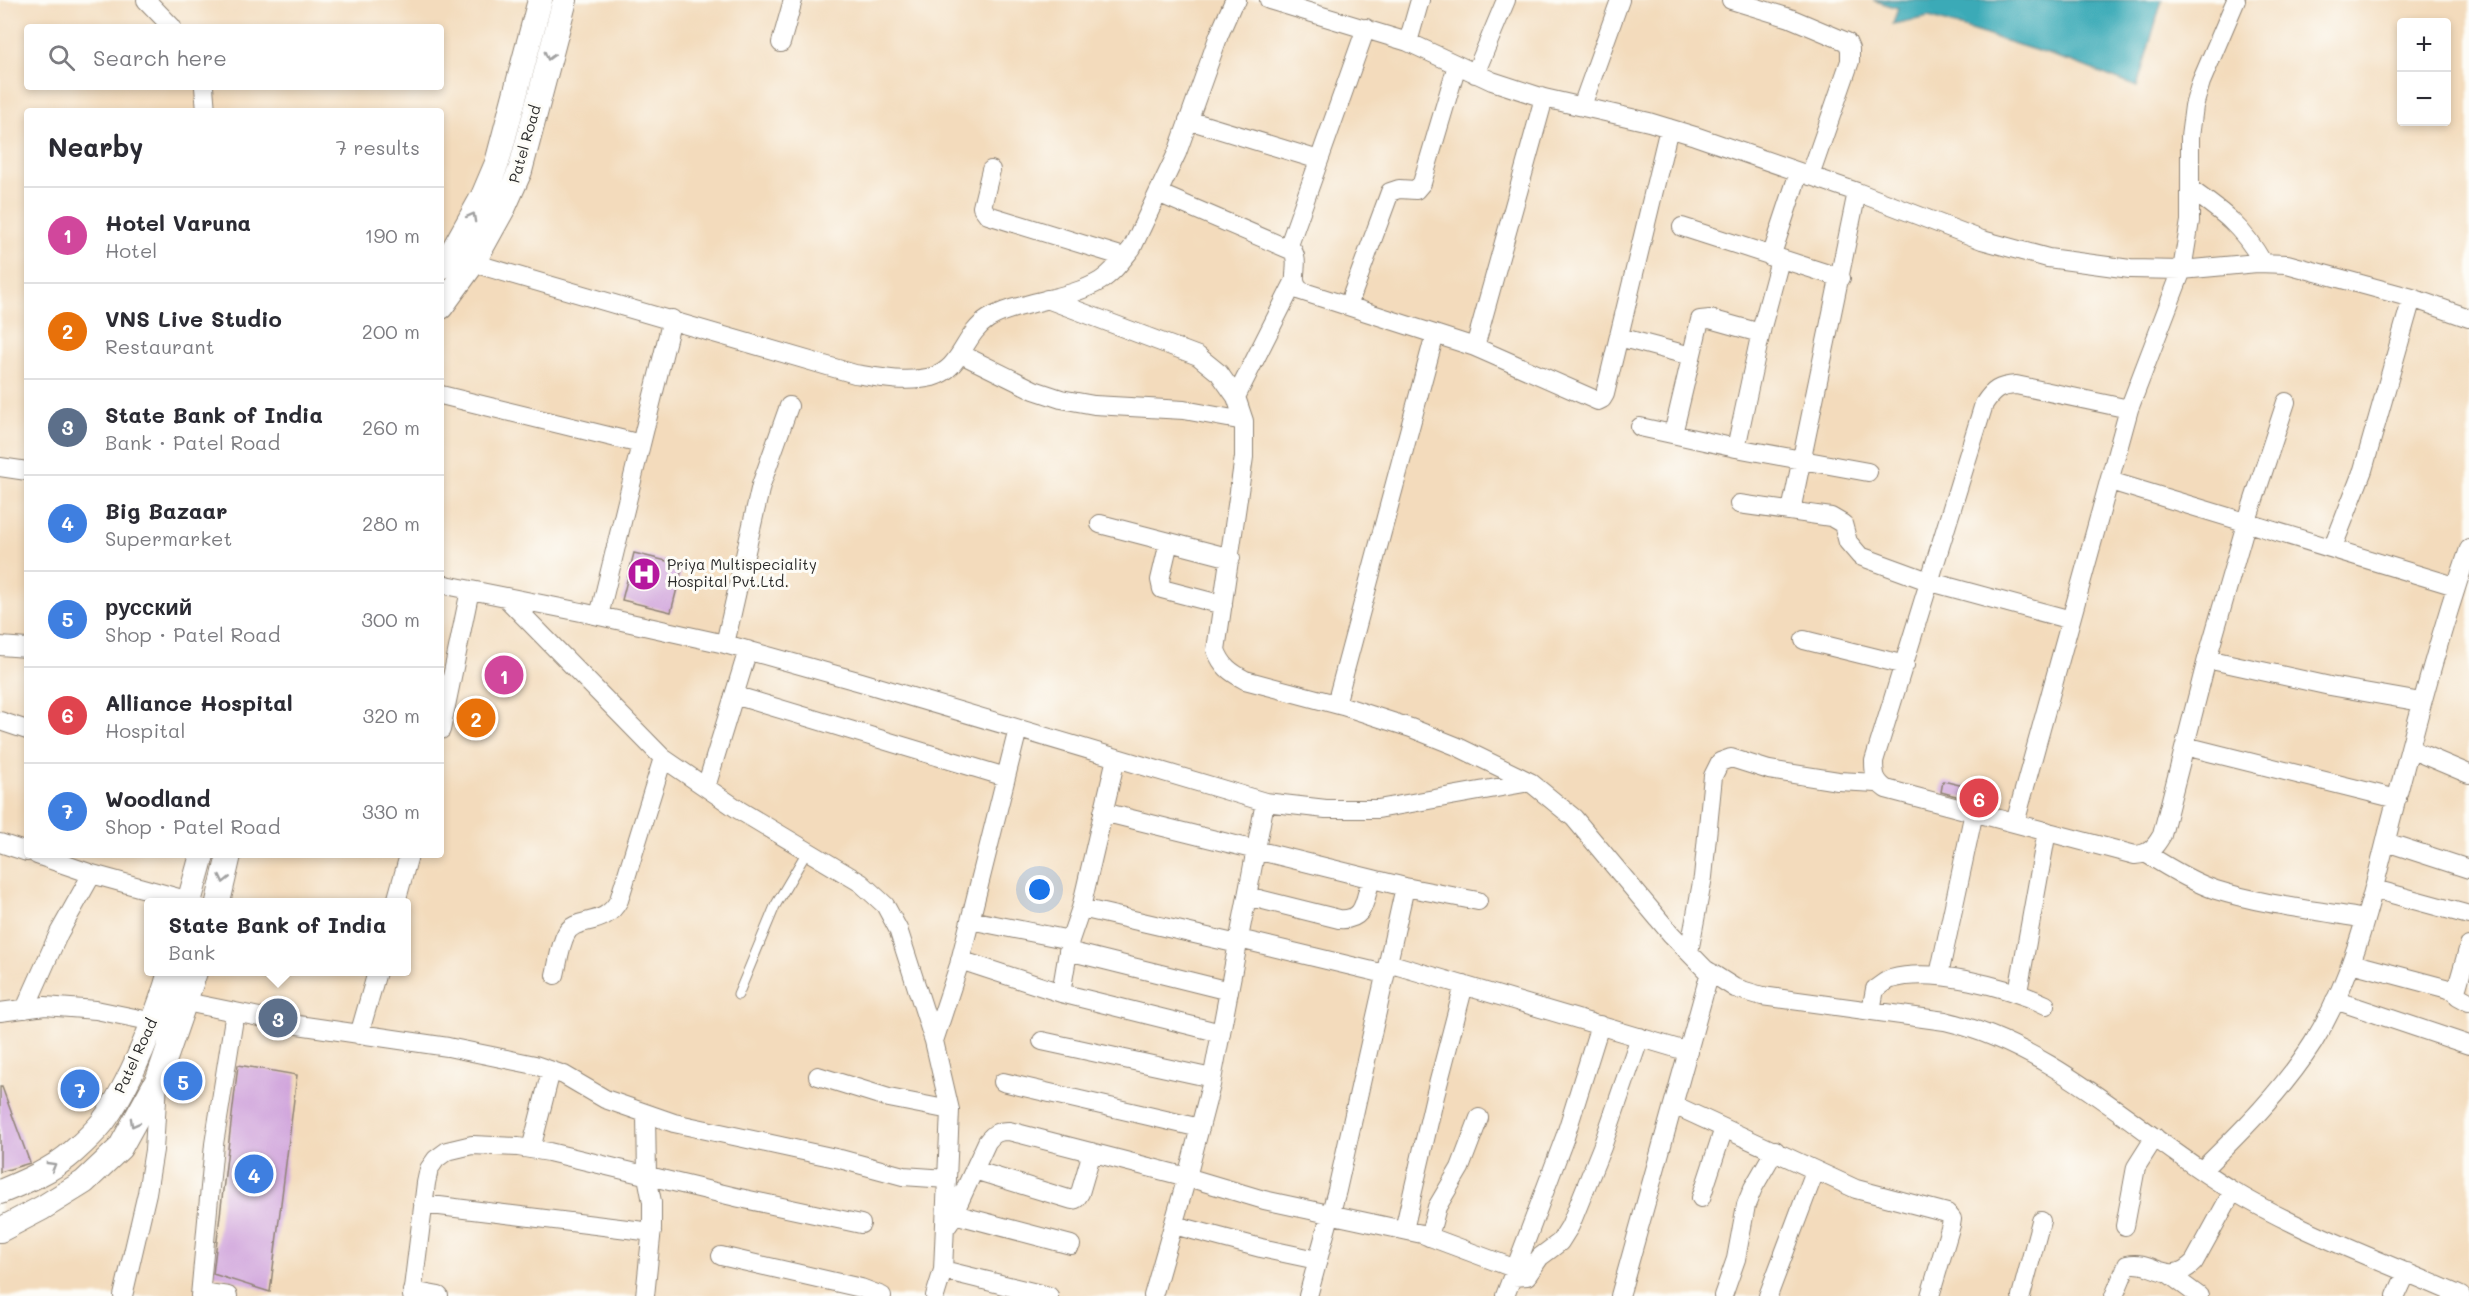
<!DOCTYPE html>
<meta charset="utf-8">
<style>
body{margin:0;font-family:Mali,sans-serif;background:#f7f7f7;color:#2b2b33}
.controls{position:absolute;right:18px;top:18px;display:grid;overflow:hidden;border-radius:6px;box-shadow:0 3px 9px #0003}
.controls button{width:54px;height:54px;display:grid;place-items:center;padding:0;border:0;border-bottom:2px solid #e1e1e2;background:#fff;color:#2b2b33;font:30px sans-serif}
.you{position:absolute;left:1040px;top:890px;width:21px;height:21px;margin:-15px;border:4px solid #fff;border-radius:50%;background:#1a73e8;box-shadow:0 0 0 9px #1a73e833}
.badge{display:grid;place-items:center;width:39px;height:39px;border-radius:50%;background:#0f766e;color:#fff;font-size:20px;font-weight:700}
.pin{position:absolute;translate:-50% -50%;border:3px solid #fff;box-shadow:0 2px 6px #0006}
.popup{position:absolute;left:144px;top:898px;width:267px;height:78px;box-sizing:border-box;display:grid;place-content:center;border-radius:6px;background:#fff;filter:drop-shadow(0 2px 4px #0005);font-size:20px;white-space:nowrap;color:#7c7c81}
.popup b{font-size:22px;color:#2b2b33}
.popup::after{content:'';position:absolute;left:50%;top:100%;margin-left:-12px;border:12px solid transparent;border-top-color:#fff}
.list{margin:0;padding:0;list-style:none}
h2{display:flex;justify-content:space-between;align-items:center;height:78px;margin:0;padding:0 24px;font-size:26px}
h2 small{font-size:20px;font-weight:400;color:#7c7c81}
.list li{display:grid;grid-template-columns:39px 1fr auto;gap:18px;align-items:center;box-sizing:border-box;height:96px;padding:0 24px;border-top:2px solid #e1e1e2}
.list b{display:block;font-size:22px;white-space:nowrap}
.list p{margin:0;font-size:20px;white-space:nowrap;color:#7c7c81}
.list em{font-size:20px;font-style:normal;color:#7c7c81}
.icon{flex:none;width:33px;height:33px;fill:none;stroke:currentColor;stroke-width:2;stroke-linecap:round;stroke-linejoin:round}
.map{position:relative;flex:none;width:2469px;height:1296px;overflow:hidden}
.search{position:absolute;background:#fff;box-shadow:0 3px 9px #0003;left:24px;top:24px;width:420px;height:66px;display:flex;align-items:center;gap:15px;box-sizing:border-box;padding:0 21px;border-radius:6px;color:#7c7c81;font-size:22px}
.panel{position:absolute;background:#fff;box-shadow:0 3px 9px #0003;left:24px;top:108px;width:420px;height:750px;border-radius:6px}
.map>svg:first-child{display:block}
.water{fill:#3aaab7;stroke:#326a71;stroke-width:1.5}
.building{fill:#d0a4dc}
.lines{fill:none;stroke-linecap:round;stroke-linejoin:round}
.service-casing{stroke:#8f8374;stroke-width:11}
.minor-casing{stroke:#8f8374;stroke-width:20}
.tertiary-casing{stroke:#8f8374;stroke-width:26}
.service{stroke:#fff;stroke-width:9}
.minor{stroke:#fff;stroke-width:18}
.tertiary{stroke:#fff;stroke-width:24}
.oneway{stroke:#a0a0a0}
.labels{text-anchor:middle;stroke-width:6;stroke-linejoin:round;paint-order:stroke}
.street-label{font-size:15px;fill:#2b2b2b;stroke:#fdfcf7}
.poi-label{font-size:15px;fill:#2b2b2b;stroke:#fdfcf7;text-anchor:start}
</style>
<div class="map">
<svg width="2469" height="1296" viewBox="0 0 2469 1296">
<rect width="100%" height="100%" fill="#fdfcf7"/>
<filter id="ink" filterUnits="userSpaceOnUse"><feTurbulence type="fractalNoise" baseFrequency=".0167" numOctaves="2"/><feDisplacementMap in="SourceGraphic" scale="12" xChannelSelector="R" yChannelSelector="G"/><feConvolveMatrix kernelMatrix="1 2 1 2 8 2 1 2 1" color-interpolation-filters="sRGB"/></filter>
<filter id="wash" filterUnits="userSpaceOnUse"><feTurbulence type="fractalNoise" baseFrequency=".008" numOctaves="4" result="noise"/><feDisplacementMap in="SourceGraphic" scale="24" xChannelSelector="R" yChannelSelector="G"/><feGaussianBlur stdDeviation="1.35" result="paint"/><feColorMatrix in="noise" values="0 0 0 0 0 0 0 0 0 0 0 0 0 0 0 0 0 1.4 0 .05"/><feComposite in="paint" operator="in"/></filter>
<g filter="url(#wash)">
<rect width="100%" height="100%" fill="#f3dbbc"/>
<path class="water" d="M1873 0H2162L2137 87 2073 62 1929 17 1893 24 1898 8Z"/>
<g id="blocks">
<path class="building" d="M634 553 683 565 671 612 622 600Z
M1943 781 1993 793 1990 805 1941 792Z
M238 1065 297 1075 270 1292 213 1274Z
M0 1087H2L30 1163 0 1172Z"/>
</g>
</g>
<g filter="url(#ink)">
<use href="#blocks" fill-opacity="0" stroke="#8f8374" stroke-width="1.5"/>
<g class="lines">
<g class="service-casing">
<path id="service" d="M738 995 775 906 808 850"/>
</g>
<g class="minor-casing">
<path id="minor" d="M146 0 172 27
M1269 0 1408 42 1492 81 1544 98 1649 122 1695 136 1857 192 1982 240 2048 258 2130 269 2182 270 2257 263 2287 264 2412 298 2469 318
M1731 0 1790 18 1847 42 1850 49V61L1810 176
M1408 42 1420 0
M781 43 793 0
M1475 74 1506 0
M204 87 206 111
M1582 106 1620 0
M1188 120 1319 160
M991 170 982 207 988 215 1124 257
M2190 189C2224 213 2242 226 2263 263
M1158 193 1293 251C1301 265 1288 281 1301 291L1475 347 1598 401 1602 399 1605 394 1669 128
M1682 227 1841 278
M1288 248 1366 28
M462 256 473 263 855 374C880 378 907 383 932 377 962 369 963 335 988 319 999 312 1013 308 1026 305 1051 298 1078 294 1100 281 1113 273 1123 259 1132 248L1177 153 1219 35 1233 3 1237 0
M1771 257 1799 172
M1047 299 1198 356 1219 373 1236 397 1244 421V457L1216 650C1222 666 1230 672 1245 680L1343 706 1411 728 1456 746 1530 782 1574 818 1671 934 1705 969 1735 988 1762 996 1945 1021C2056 1047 2138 1134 2233 1191 2304 1234 2386 1262 2461 1296
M1348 306 1390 192 1399 189 1416 190 1422 183 1457 65
M1619 337 1691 356
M1475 347 1544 98
M961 354 1034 390 1061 399 1094 405 1184 410 1244 421
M441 395 641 444 599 616
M1236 397 1294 282
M2129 409 2016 385C1999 386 1993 390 1984 404L1874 761C1874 775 1875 781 1886 789L2135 855C2150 854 2155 847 2162 835L2207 659 2246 524 2286 402
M1640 427 1736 448 1868 472
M1673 434 1700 320 1710 319 1760 333
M641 444 672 319
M1736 448 1762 327 1780 260
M0 467 27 471
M2110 481 2455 586
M1739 504 1831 517 1843 524 1848 542 1860 556 1931 582 2071 620
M1791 511 1857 192
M1100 524 1231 558
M1169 542 1160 580 1162 589 1223 605
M2333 547 2363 470 2412 298
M441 584 581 612 725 644 861 682 1265 802 1326 809H1378L1530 782
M505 597 663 758 739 810 861 883 885 905 898 929 934 1041 950 1110 947 1179
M1804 640 1905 665
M725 644 761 485 789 406
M0 646 27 648
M2207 659 2330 686 2421 702
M734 695 1006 777
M1336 704 1435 334
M0 721 27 730
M441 730 470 590
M2185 746 2397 799
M2410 749 2469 774
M706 787 748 650
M1103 812 1405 887 1478 901
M2015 823 2129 409 2182 270 2190 221V137L2194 106 2201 82 2236 0
M2386 842 2469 869
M0 843 27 852
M2147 854C2169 868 2192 882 2216 890 2264 905 2316 910 2365 919
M37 855 92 874 189 901
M2374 889 2469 915
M1247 896 1339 919C1366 921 1364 900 1371 879
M396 902 409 855
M1081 908 1238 944
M970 920 1070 940
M1239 939 1385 974
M2469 946 2456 991 2458 996 2469 1002
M1068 951 1229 991
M1689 952 1703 877 1713 776 1720 762 1731 758 1769 770 1838 781 1877 783
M960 960 1061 993 1221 1033
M1388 963 1689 1052
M2351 963 2456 991
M555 975C558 963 560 945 566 934 576 915 604 929 619 900L663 758
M1939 975 1974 812
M2018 992 2047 831
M1061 993 1070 940 1081 908 1116 758
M2335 1000 2469 1045
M186 1002 298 1025 448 1047 535 1065 564 1075 605 1099 674 1123 840 1159 903 1176 947 1179 943 1270 1049 1296
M25 1009 59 933 92 874
M1871 1011 1875 989C1880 986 1886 980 1891 979 1933 967 2008 987 2046 1005
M0 1012 45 1006 96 1010 164 1024
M359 1035 377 972
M934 1041 959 965 1018 729
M1042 1041 1212 1078
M818 1076 889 1098 950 1110
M1003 1082 1200 1128
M1674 1105 1856 1189 1947 1213 1952 1219 1951 1225 1930 1296
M531 1149 551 1071
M974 1170 1072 1200 1076 1199 1080 1193 1092 1152
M2202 1170C2242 1131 2283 1090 2313 1043 2355 975 2372 896 2391 820 2415 729 2438 638 2469 549
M1701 1198 1724 1128
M423 1204 652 1232
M954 1214 1071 1245
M949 1224 987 1142C994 1133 998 1131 1009 1131L1187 1177 1264 1200 1422 1234 1516 1269
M1174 1225 1261 1248 1317 1260
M2125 1226 2136 1167 2155 1137
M1404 1230 1435 1096 1464 985
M1429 1237 1437 1207 1460 1168 1479 1118
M721 1256 861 1288 882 1296
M2169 1274 2199 1296
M1513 1277 1527 1276 1540 1257 1560 1242 1570 1226 1602 1147 1640 1037
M412 1291 439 1296
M201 1292 228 1296
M123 1296 147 1193 154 1150 158 1082
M200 1296 214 1144 235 1012
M412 1296 426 1183 429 1169 436 1159 447 1151 472 1145 518 1147 549 1152 740 1198 861 1224
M645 1296 652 1228V1202L647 1176 646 1115
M935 1296 943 1270
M1153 1296 1187 1177 1211 1085 1265 802
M1308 1296 1337 1190 1405 887
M1505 1296 1565 1137 1600 1025
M1620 1296 1710 972
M1723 1296 1736 1259 1746 1205 1753 1188 1775 1150
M1768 1296 1815 1171
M2021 1296 2041 1221
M2114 1296 2127 1265C2153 1258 2168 1289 2194 1262L2233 1191
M2396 1296 2407 1272"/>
</g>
<g class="tertiary-casing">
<path id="tertiary" d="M441 267 453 250 483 196 497 163 540 0
M441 307 473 263 504 207 520 171 565 0
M189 902 202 855
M218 902 229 855
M0 1192C24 1182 53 1170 73 1152 82 1144 94 1133 102 1123 129 1087 158 1015 170 972
M0 1230 42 1208 84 1182 120 1148 158 1079 195 972"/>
</g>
<use href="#service" class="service"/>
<use href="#minor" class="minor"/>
<use href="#tertiary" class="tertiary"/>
</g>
<defs><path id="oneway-chevron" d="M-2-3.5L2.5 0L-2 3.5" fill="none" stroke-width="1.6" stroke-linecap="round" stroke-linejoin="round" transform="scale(1.5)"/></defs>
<g class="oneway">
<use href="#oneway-chevron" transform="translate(549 56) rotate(105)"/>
<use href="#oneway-chevron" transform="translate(472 217) rotate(-61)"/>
<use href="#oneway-chevron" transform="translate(224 879) rotate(103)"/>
<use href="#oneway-chevron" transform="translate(134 1123) rotate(119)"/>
<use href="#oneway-chevron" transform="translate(52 1166) rotate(-31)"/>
</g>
</g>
<defs>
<g id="hospital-disc" transform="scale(1.725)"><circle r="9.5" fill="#b5179e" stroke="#fdfcf7"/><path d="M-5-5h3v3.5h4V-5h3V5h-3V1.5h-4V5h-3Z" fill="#fff"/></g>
</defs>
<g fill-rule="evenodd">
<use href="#hospital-disc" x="644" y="574"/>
</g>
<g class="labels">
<g class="street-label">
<text transform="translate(525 144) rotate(-74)" y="5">Patel Road</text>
<text transform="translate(136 1056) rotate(-65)" y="5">Patel Road</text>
</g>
<g class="poi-label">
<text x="667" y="570">Priya Multispeciality<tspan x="667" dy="17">Hospital Pvt.Ltd.</tspan></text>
</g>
</g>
</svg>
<div class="controls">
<button>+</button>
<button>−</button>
</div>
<div class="you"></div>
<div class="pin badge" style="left:504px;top:675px;background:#d1479c">1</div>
<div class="pin badge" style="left:476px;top:718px;background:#e8710a">2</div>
<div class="pin badge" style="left:278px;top:1018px;background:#5c6f8a">3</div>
<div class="popup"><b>State Bank of India</b>Bank</div>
<div class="pin badge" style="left:254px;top:1174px;background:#3f7fe0">4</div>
<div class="pin badge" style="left:183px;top:1081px;background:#3f7fe0">5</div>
<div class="pin badge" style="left:1979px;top:798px;background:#e0444e">6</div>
<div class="pin badge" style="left:80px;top:1089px;background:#3f7fe0">7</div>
<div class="search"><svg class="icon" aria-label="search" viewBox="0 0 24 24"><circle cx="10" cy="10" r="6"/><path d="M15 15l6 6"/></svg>Search here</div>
<section class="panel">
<h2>Nearby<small>7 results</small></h2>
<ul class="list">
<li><span class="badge" style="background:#d1479c">1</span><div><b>Hotel Varuna</b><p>Hotel</p></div><em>190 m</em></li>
<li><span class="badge" style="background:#e8710a">2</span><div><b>VNS Live Studio</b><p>Restaurant</p></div><em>200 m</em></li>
<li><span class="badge" style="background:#5c6f8a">3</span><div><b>State Bank of India</b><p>Bank · Patel Road</p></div><em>260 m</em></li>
<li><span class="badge" style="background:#3f7fe0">4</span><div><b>Big Bazaar</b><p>Supermarket</p></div><em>280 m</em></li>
<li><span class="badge" style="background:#3f7fe0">5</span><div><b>русский</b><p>Shop · Patel Road</p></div><em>300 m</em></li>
<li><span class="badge" style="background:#e0444e">6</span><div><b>Alliance Hospital</b><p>Hospital</p></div><em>320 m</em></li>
<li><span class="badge" style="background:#3f7fe0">7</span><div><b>Woodland</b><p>Shop · Patel Road</p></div><em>330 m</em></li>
</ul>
</section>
</div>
